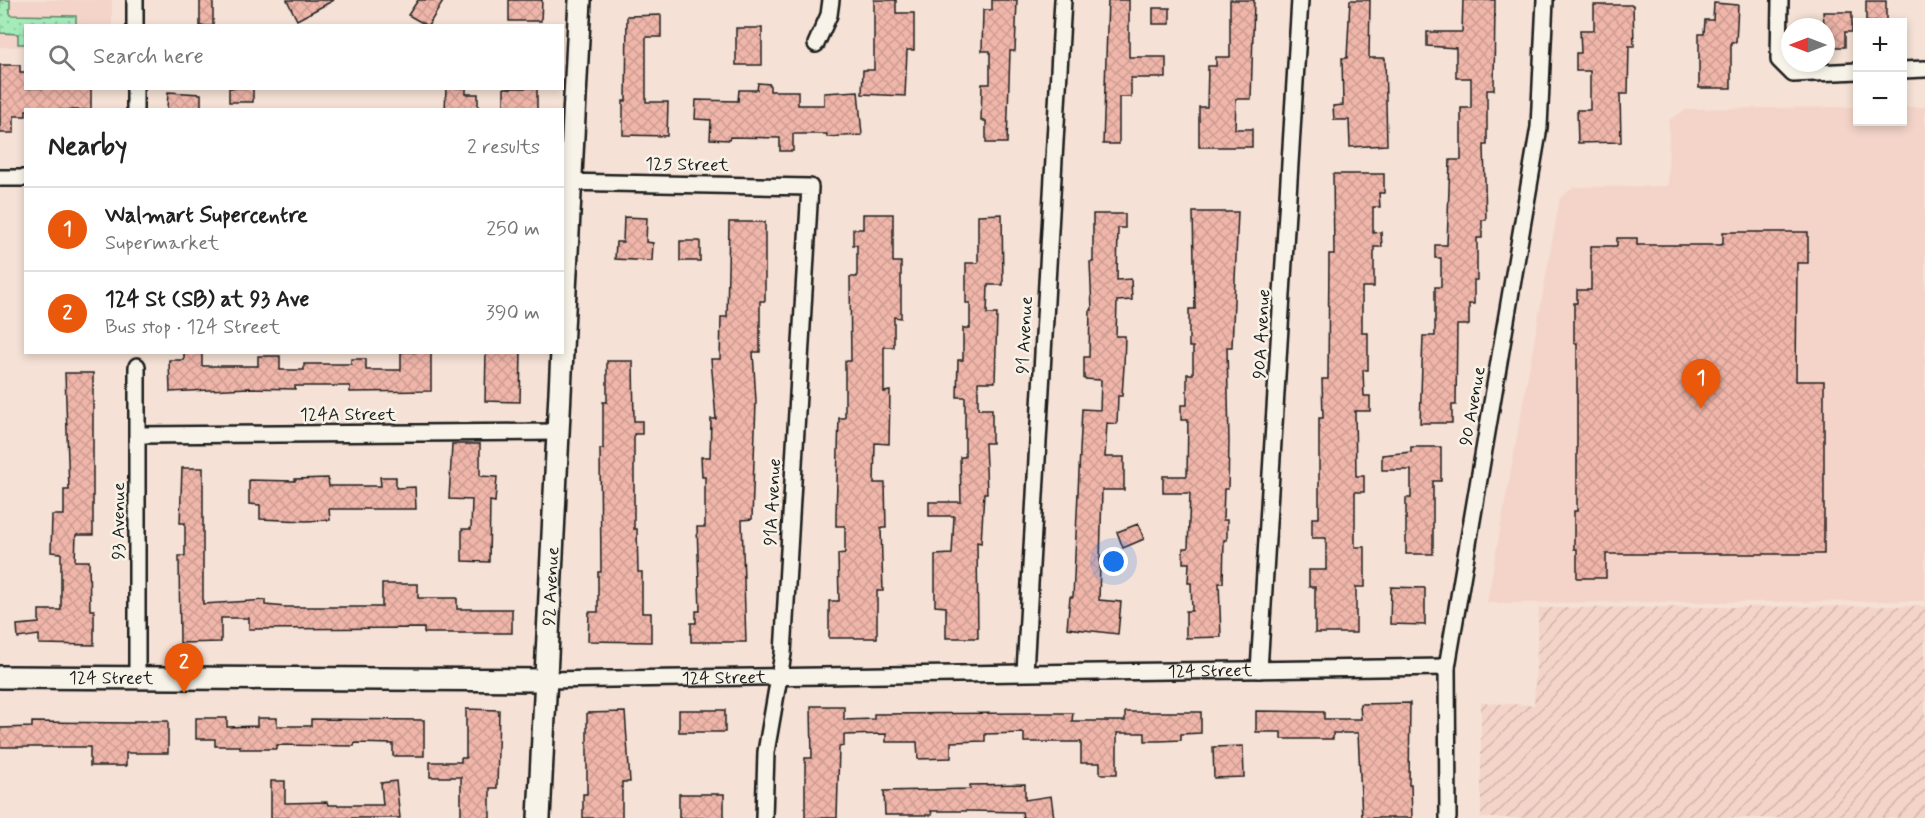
<!DOCTYPE html>
<meta charset="utf-8">
<style>
body{margin:0;font-family:Mynerve,sans-serif;background:#f2f2f2;color:#222}
.controls{position:absolute;right:18px;top:18px;display:grid;overflow:hidden;border-radius:0px;box-shadow:0 3px 9px #0003}
.controls button{width:54px;height:54px;display:grid;place-items:center;padding:0;border:0;border-bottom:2px solid #e0e0e0;background:#fff;color:#222;font:30px sans-serif}
.compass{position:absolute;left:1781px;top:18px;width:54px;height:54px;border-radius:50%;background:#fff;box-shadow:0 3px 9px #0003;rotate:270deg}
.you{position:absolute;left:1114px;top:562px;width:21px;height:21px;margin:-15px;border:4px solid #fff;border-radius:50%;background:#1a73e8;box-shadow:0 0 0 9px #1a73e833}
.badge{display:grid;place-items:center;width:39px;height:39px;border-radius:50%;background:#ea580c;color:#fff;font-size:20px;font-weight:700}
.pin{position:absolute;translate:-50% -50px;filter:drop-shadow(0 2px 3px #0008)}
.pin::after{content:'';position:absolute;top:32px;width:21px;height:18px;background:inherit;clip-path:polygon(0 0,100% 0,50% 100%)}
.list{margin:0;padding:0;list-style:none}
h2{display:flex;justify-content:space-between;align-items:center;height:78px;margin:0;padding:0 24px;font-size:26px}
h2 small{font-size:20px;font-weight:400;color:#767676}
.list li{display:grid;grid-template-columns:39px 1fr auto;gap:18px;align-items:center;box-sizing:border-box;height:84px;padding:0 24px;border-top:2px solid #e0e0e0}
.list b{display:block;font-size:22px;white-space:nowrap}
.list p{margin:0;font-size:20px;white-space:nowrap;color:#767676}
.list em{font-size:20px;font-style:normal;color:#767676}
.icon{flex:none;width:33px;height:33px;fill:none;stroke:currentColor;stroke-width:2;stroke-linecap:round;stroke-linejoin:round}
.map{position:relative;flex:none;width:1925px;height:818px;overflow:hidden}
.search{position:absolute;background:#fff;box-shadow:0 3px 9px #0003;left:24px;top:24px;width:540px;height:66px;display:flex;align-items:center;gap:15px;box-sizing:border-box;padding:0 21px;border-radius:0px;color:#767676;font-size:22px}
.panel{position:absolute;background:#fff;box-shadow:0 3px 9px #0003;left:24px;top:108px;width:540px;height:246px;border-radius:0px}
.map>svg:first-child{display:block}
.built{fill:#f4d4c8}
.industrial{fill:url(#industrial-furrows)}
.grass{fill:url(#grass-dots);stroke:#60846b;stroke-width:1.5}
.building{fill:url(#building-cross-hatch);stroke:#1c1c1c;stroke-width:1.5}
.lines{fill:none;stroke-linecap:round;stroke-linejoin:round}
.street-casing{stroke:#1c1c1c;stroke-width:20}
.secondary-casing{stroke:#1c1c1c;stroke-width:26}
.street{stroke:#f7f3e8;stroke-width:15}
.secondary{stroke:#f7f3e8;stroke-width:21}
.labels{text-anchor:middle;stroke-width:5;stroke-linejoin:round;paint-order:stroke}
.street-label{font-size:18px;fill:#1c1c1c;stroke:#f7f3e8}
</style>
<div class="map">
<svg width="1925" height="818" viewBox="0 0 1925 818">
<defs>
<pattern id="industrial-furrows" width="10" height="10" patternUnits="userSpaceOnUse" patternTransform="scale(1.5)"><rect width="10" height="10" fill="#f4d4c8"/><path d="M-1 1l2-2M0 10L10 0M9 11l2-2" fill="none" stroke="#d1b5ab"/></pattern>
<pattern id="grass-dots" width="8" height="8" patternUnits="userSpaceOnUse" patternTransform="scale(1.5)"><rect width="8" height="8" fill="#a5ecba"/><path d="M2 2h.1M6 6h.1" fill="none" stroke="#8dca9f" stroke-width="1.8" stroke-linecap="round"/></pattern>
<pattern id="building-cross-hatch" width="8" height="8" patternUnits="userSpaceOnUse" patternTransform="scale(1.5)"><rect width="8" height="8" fill="#f0b6aa"/><path d="M0 0l8 8M0 8l8-8" fill="none" stroke="#cd9c92"/></pattern>
</defs>
<rect width="100%" height="100%" fill="#f5e1d5"/>
<filter id="ink" filterUnits="userSpaceOnUse"><feTurbulence type="fractalNoise" baseFrequency=".0167" numOctaves="2"/><feDisplacementMap in="SourceGraphic" scale="12" xChannelSelector="R" yChannelSelector="G"/><feConvolveMatrix kernelMatrix="1 2 1 2 8 2 1 2 1" color-interpolation-filters="sRGB"/></filter>
<g filter="url(#ink)">
<path class="built" d="M0 0H112V25L26 26 25 47H0Z
M1857 107 1858 122H1902L1903 107H1925V601L1487 603 1560 198 1574 187 1668 186 1669 120 1687 109Z"/>
<path class="industrial" d="M1925 606V818H1481V703L1534 705 1539 608Z"/>
<path class="grass" d="M0 0H10V15L76 16V25L26 26 25 44H18V34L0 33Z"/>
<path class="building" d="M200 0H213V26H200Z
M287 0H334L297 20Z
M418 0H444L428 26 408 15Z
M509 0H542L541 21H509Z
M874 0H896V13H914V50H907L905 96 862 94 863 70H874Z
M992 0H1017L1015 51H1010L1007 143H986V121H981L982 84H990V51H982L983 10H992Z
M1108 0H1129V57H1166V78H1131V97H1119V144H1103Z
M1230 0H1254L1251 99H1236L1235 129H1252V147H1199V107H1207L1208 66H1216V57H1230Z
M1350 0H1370L1369 58H1385L1387 145 1350 147 1349 120H1334L1333 106 1343 105 1342 58H1347Z
M1463 0H1495L1494 90H1487V145H1484L1486 220H1482V238H1477V280H1474V304H1469V325H1457L1456 405H1452V423H1420L1423 336H1435V287H1441V258H1435V245H1447L1450 160H1461V108H1471V78H1456V48L1427 46V32H1462Z
M1866 1H1886V22H1866Z
M1714 3 1738 5 1736 42H1731V88H1699V34H1704L1705 20H1713Z
M1594 5H1633L1634 46H1629L1628 94H1620L1621 142 1578 143 1577 110H1590V71H1576V53H1581L1580 30H1594Z
M1153 8H1170V24H1153Z
M1823 12H1852V32H1845V47H1826Z
M661 15V37H646V102H668L667 136 623 135V101H626L627 16Z
M736 28H762V65H736Z
M0 65H20V72H26V88H91V110H26V116H14V133H0Z
M758 83 770 84V91H798V105H824V93L858 91 862 135 827 137V134H793V151H780V138L730 137 729 140 710 139 711 120 695 119 696 100 738 101 739 90H757Z
M229 88H253V102H229Z
M446 88H466V94H478V110H445Z
M504 88H537V110H504Z
M168 92 201 94V110H167Z
M1333 174H1384V193H1379L1380 207H1373V233L1381 232 1382 247H1374V287H1362V333H1368V370H1363L1364 396H1370V411H1355L1356 476H1364V492H1355V547H1365V587H1356V633H1315V587H1309V570H1326V538H1312V518H1319V418H1323L1322 379H1328L1329 254H1334Z
M1193 212H1238L1232 347H1227L1229 442 1228 489H1224L1223 520H1227V540H1224L1223 583H1219L1221 637 1186 638V611H1192L1191 583H1188L1189 563H1183V548H1188L1190 493H1163V476H1187L1188 420H1181V405H1187V374H1193V347H1189V309H1195Z
M863 214H893V262H901V318L894 317V347H884V392L890 391 889 444 875 443 874 483H885L886 528H881L883 591H877V638H829V601H839L838 554 845 553V526H836V514L839 418H845V361H851L850 277H857V245H853V229H863Z
M1002 214 1003 285H988L987 314H997L995 382H978V409H992V443H985L987 493H984L981 543 977 542 978 638H946V607L935 606V555L952 554 954 516H929V502H961L960 457H965V397H957L958 360H963V328H970V303H966V263H978V215Z
M1093 214H1125V228H1118L1117 280 1131 279 1132 300 1117 301 1116 336H1125L1124 366 1122 396H1118L1117 424 1107 423 1105 457H1124V490H1102L1099 600 1121 602 1118 634 1067 628 1070 597H1073L1082 409 1100 410 1101 380 1084 379V357H1089L1090 310H1092L1090 262H1093Z
M624 217 647 218 646 242 653 243 652 261 615 259 616 242H623Z
M729 222H765V301H760V352H753L756 401 752 519 742 520 746 642H691V623H696V611H700L697 527H705V477H702L701 457H710L711 419H716L711 359H720L721 317H727Z
M1723 232H1808V263H1797L1796 381H1824V554H1606V578H1577V549H1574V511H1577V343H1574V303H1577V290H1591V246H1617V238H1637V245H1720L1723 244Z
M680 241H700V261H680Z
M184 352H202V366H258V356H280V370H304V364H351V359H366V370H401V352H431V391L350 392V386H295V389L248 388 170 392 169 360H184Z
M486 352H521L520 402 485 401Z
M607 361H633L634 421H642V434H634V529H637L638 572H642V613H651V642L588 641 589 612H598V572H601L600 449H603V402H607Z
M65 373H93V535H76L75 561H89L90 610H94V645L39 644V635L18 638 17 625 39 623V610H61V553L51 552 52 515H64V490H69Z
M452 444H480V476L497 477 495 502 490 501 489 562 462 561V529H471L472 500 449 499Z
M1411 447H1441V481H1433V554H1406V498H1411V470H1382V455L1411 452Z
M182 468H203V604L265 600V605L286 607H382V584H418V598H457V609H512V633H424V628L249 629V618H221V642L180 643 179 556H185V523H180Z
M380 477H396V488L415 487 416 509H329L330 520 306 521 260 519V505L249 504V480L295 481V479L328 478 329 486H381Z
M1138 524 1144 539 1123 548 1117 532Z
M1391 587 1425 588V625L1390 624Z
M1410 703 1409 785H1411L1412 818H1362L1358 733H1333V739H1281V732H1256V711L1324 712V719H1361L1360 704Z
M811 706H844V720L874 719V714L1030 713H1073L1072 721H1125V712H1201V733L1181 734V740L1159 741H1145V733H1117V774H1100V763H1081V742H1024V733L985 734V741L951 742V758L918 759 917 742H886V734L844 735V746L839 747 837 818H805V758H812Z
M466 709 499 710 497 788H490V818H461V777H430V762H461V758H466Z
M679 710H725V732H679Z
M625 712 630 782H622V818H583V794H587V713Z
M196 718H227V727L257 726V718H277V726H311V719L424 720V756H393V744L355 743 354 746 277 745V749H240V746H215V739H196Z
M134 721H168V753H126V766H90V747H0V728L32 727V722L134 723Z
M1243 746 1244 777 1214 778 1213 747Z
M271 781H285V803L327 802 328 805H383L381 783 396 781 400 818H271Z
M1025 784V800L1051 796 1054 818H1023L1022 812 970 811H931L932 815H885L884 791 970 789V785Z
M679 794H724V818H679Z"/>
<g class="lines">
<g class="street-casing">
<g id="street">
<path d="M135 0V26"/>
<path d="M1780 0 1779 60 1793 74 1858 71"/>
<path d="M816 44 829 15 831 0"/>
<path d="M1902 70 1925 69"/>
<path d="M135 88V110"/>
<path d="M0 178H26"/>
<path d="M562 182 810 187 783 654 766 752 764 818"/>
<path d="M138 435 558 432"/>
<path d="M1259 670 1300 0"/>
<path d="M1025 672 1063 0"/>
<path d="M137 676V366"/>
<path id="s1" d="M544 680 1447 667"/>
<path d="M1448 818 1447 667 1539 127 1545 0"/>
</g>
</g>
<g class="secondary-casing">
<g id="secondary">
<path d="M562 349 580 0"/>
<path id="s2" d="M0 677 544 680"/>
<path id="s3" d="M539 818 562 352"/>
</g>
</g>
<use href="#street" class="street"/>
<use href="#secondary" class="secondary"/>
</g>
</g>
<g class="labels">
<g class="street-label">
<text transform="translate(687 164) rotate(1)" y="6">125 Street</text>
<text transform="translate(1261 334) rotate(-87)" y="6">90A Avenue</text>
<text transform="translate(1024 335) rotate(-87)" y="6">91 Avenue</text>
<text transform="translate(1472 406) rotate(-80)" y="6">90 Avenue</text>
<text x="348" y="420">124A Street</text>
<text transform="translate(772 502) rotate(-87)" y="6">91A Avenue</text>
<text transform="translate(118 521) rotate(-90)" y="6">93 Avenue</text>
<text dy="6" stroke="none"><textPath href="#s3" startOffset="232">92 Avenue</textPath></text>
<text dy="6" stroke="none"><textPath href="#s1" startOffset="666">124 Street</textPath></text>
<text dy="6" stroke="none"><textPath href="#s2" startOffset="111">124 Street</textPath></text>
<text dy="6" stroke="none"><textPath href="#s1" startOffset="180">124 Street</textPath></text>
</g>
</g>
</svg>
<div class="controls">
<button>+</button>
<button>−</button>
</div>
<svg class="compass" viewBox="-18 -18 36 36"><path d="M0-13l5 13h-10z" fill="#e53935"/><path d="M0 13l5-13h-10z" fill="#767676"/></svg>
<div class="you"></div>
<div class="pin badge" style="left:1701px;top:409px">1</div>
<div class="pin badge" style="left:184px;top:693px">2</div>
<div class="search"><svg class="icon" aria-label="search" viewBox="0 0 24 24"><circle cx="10" cy="10" r="6"/><path d="M15 15l6 6"/></svg>Search here</div>
<section class="panel">
<h2>Nearby<small>2 results</small></h2>
<ul class="list">
<li><span class="badge">1</span><div><b>Walmart Supercentre</b><p>Supermarket</p></div><em>250 m</em></li>
<li><span class="badge">2</span><div><b>124 St (SB) at 93 Ave</b><p>Bus stop · 124 Street</p></div><em>390 m</em></li>
</ul>
</section>
</div>
